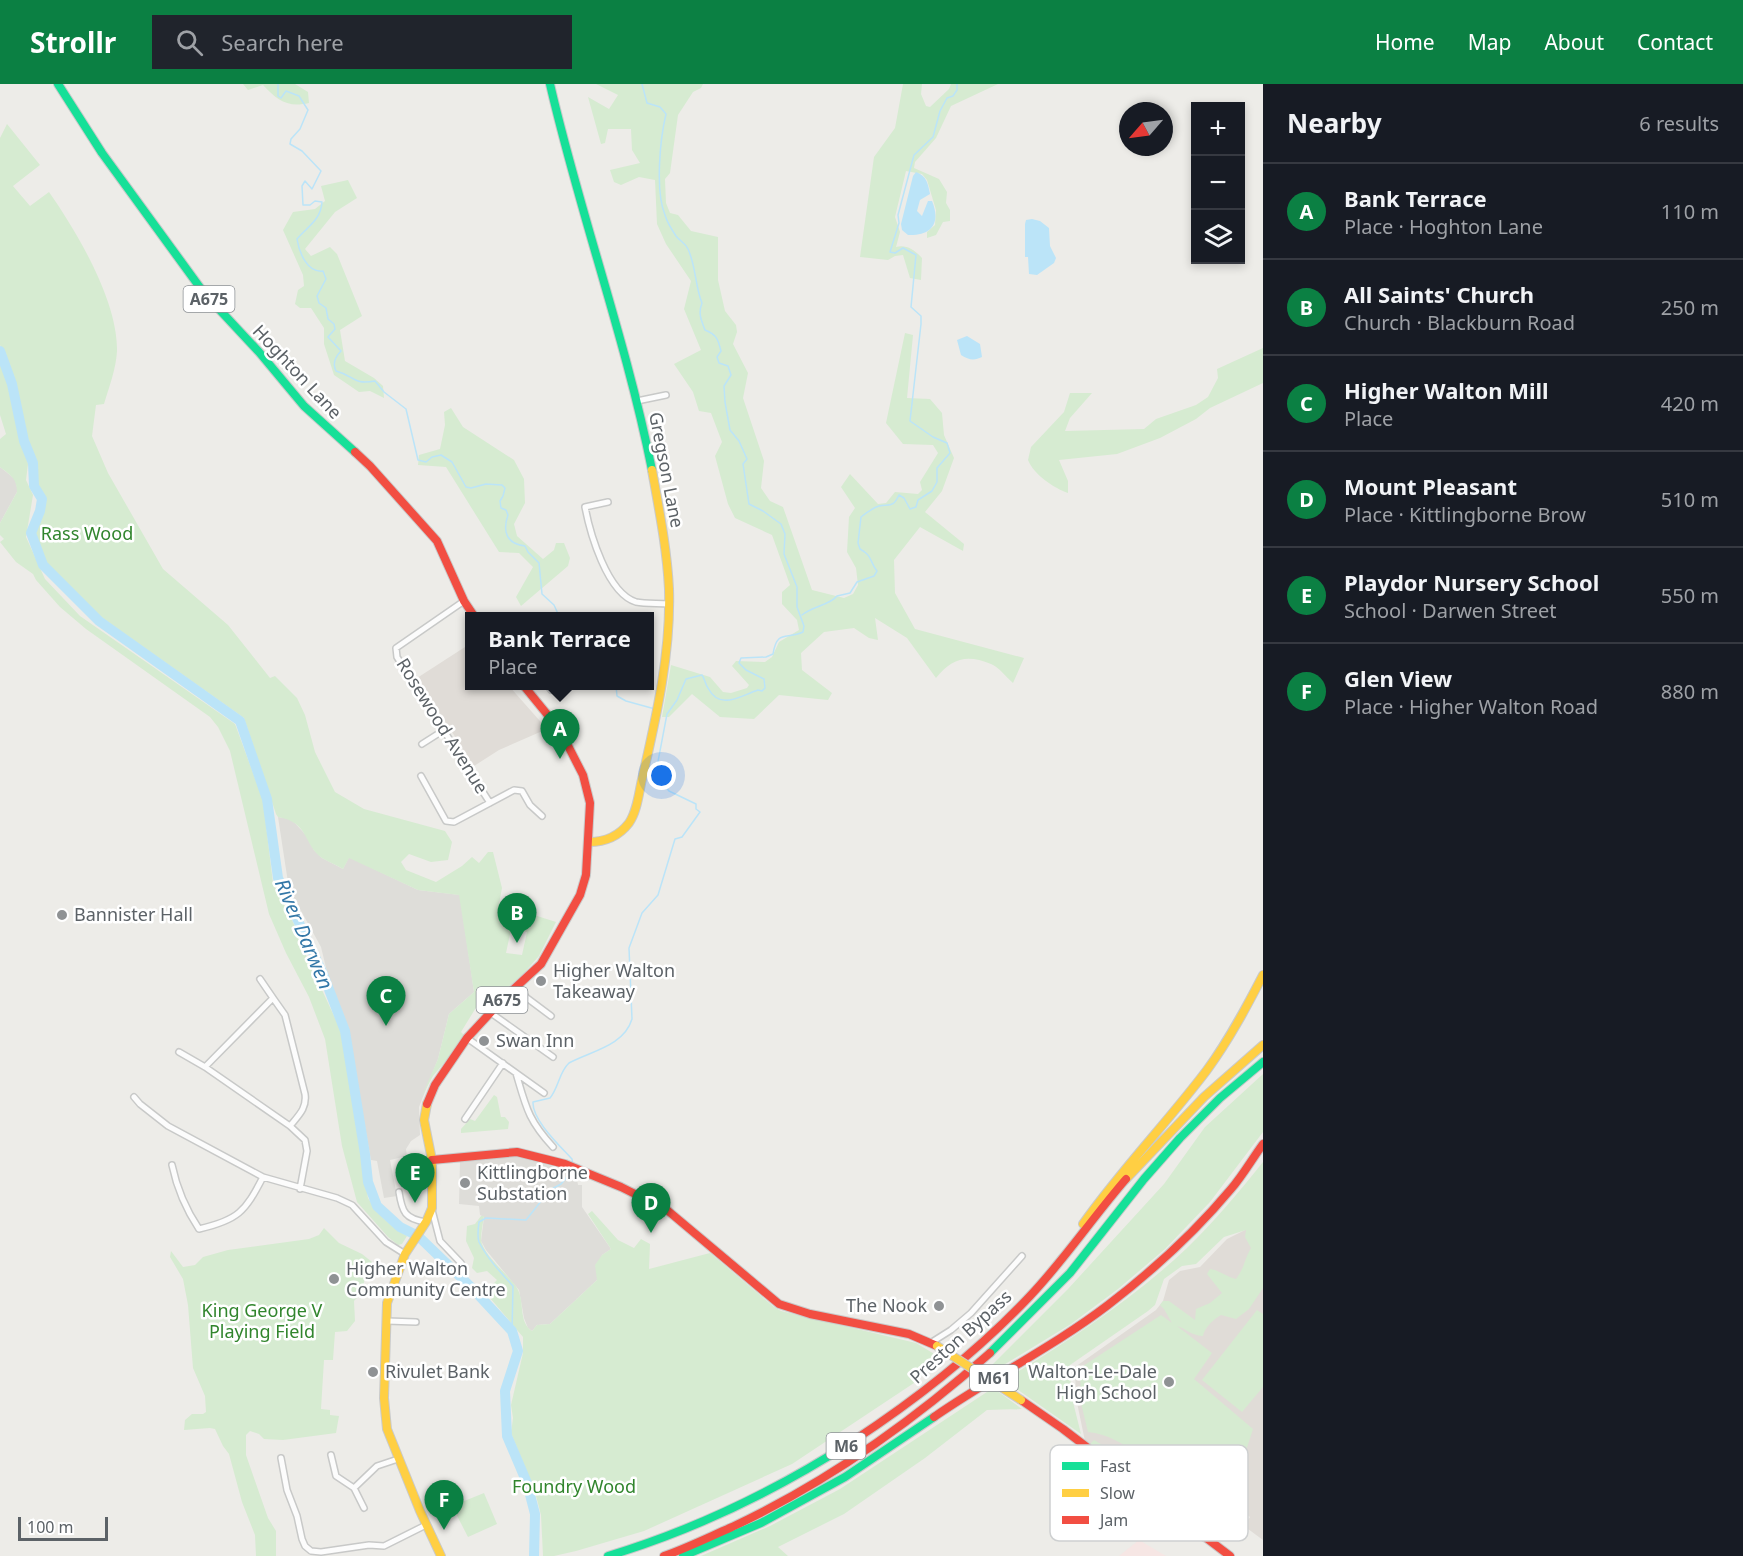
<!DOCTYPE html>
<meta charset="utf-8">
<style>
body{margin:0;font-family:"Noto Sans",sans-serif;background:#20242c;color:#f1f3f6}
.controls{position:absolute;right:18px;top:18px;display:grid;overflow:hidden;border-radius:0px;box-shadow:0 3px 9px #0003}
.controls button{width:54px;height:54px;display:grid;place-items:center;padding:0;border:0;border-bottom:2px solid #363941;background:#171b24;color:#f1f3f6;font:30px sans-serif}
.compass{position:absolute;left:1119px;top:18px;width:54px;height:54px;border-radius:50%;background:#171b24;box-shadow:0 3px 9px #0003;rotate:242deg}
.scale{position:absolute;left:18px;bottom:15px;width:90px;box-sizing:border-box;padding-left:6px;border:3px solid #5c6267;border-top:0;font-size:16px;line-height:21px;white-space:nowrap;color:#5c6267;-webkit-text-stroke:4px #fff;paint-order:stroke}
.you{position:absolute;left:662px;top:692px;width:21px;height:21px;margin:-15px;border:4px solid #fff;border-radius:50%;background:#1a73e8;box-shadow:0 0 0 9px #1a73e833}
.badge{display:grid;place-items:center;width:39px;height:39px;border-radius:50%;background:#0b8043;color:#fff;font-size:20px;font-weight:700}
.pin{position:absolute;translate:-50% -50px;filter:drop-shadow(0 2px 3px #0008)}
.pin::after{content:'';position:absolute;top:32px;width:21px;height:18px;background:inherit;clip-path:polygon(0 0,100% 0,50% 100%)}
.popup{position:absolute;left:465px;top:528px;width:189px;height:78px;box-sizing:border-box;display:grid;place-content:center;border-radius:0px;background:#171b24;filter:drop-shadow(0 2px 4px #0005);font-size:20px;white-space:nowrap;color:#9ea1a6}
.popup b{font-size:22px;color:#f1f3f6}
.popup::after{content:'';position:absolute;left:50%;top:100%;margin-left:-12px;border:12px solid transparent;border-top-color:#171b24}
.list{margin:0;padding:0;list-style:none}
h2{display:flex;justify-content:space-between;align-items:center;height:78px;margin:0;padding:0 24px;font-size:26px}
h2 small{font-size:20px;font-weight:400;color:#9ea1a6}
.list li{display:grid;grid-template-columns:39px 1fr auto;gap:18px;align-items:center;box-sizing:border-box;height:96px;padding:0 24px;border-top:2px solid #363941}
.list b{display:block;font-size:22px;white-space:nowrap}
.list p{margin:0;font-size:20px;white-space:nowrap;color:#9ea1a6}
.list em{font-size:20px;font-style:normal;color:#9ea1a6}
.icon{flex:none;width:33px;height:33px;fill:none;stroke:currentColor;stroke-width:2;stroke-linecap:round;stroke-linejoin:round}
.map{position:relative;flex:none;width:1263px;height:1472px;overflow:hidden}
header{display:flex;align-items:center;gap:36px;box-sizing:border-box;height:84px;padding:0 30px;background:#0b8043;color:#fff}
header strong{font-size:28px}
nav{display:flex;gap:33px;margin-inline-start:auto;font-size:21px}
.search{width:420px;height:54px;background:#20242c;display:flex;align-items:center;gap:15px;box-sizing:border-box;padding:0 21px;border-radius:0px;color:#9ea1a6;font-size:22px}
main{display:flex}
aside{flex:1;background:#171b24}
.map>svg:first-child{display:block}
.industrial{fill:#deddd9}
.education{fill:#e0dcd7}
.medical{fill:#f6e6e4}
.green{fill:#d6ebd1;fill-rule:evenodd}
.water{fill:#bbe4f8}
.lines{fill:none;stroke-linecap:round;stroke-linejoin:round}
.stream{stroke:#bbe4f8;stroke-width:1.5}
.river{stroke:#bbe4f8;stroke-width:10}
.street-casing{stroke:#c8c9c8;stroke-width:8}
.fast-casing{stroke:#c9caca;stroke-width:10}
.slow-casing{stroke:#c9caca;stroke-width:10}
.jam-casing{stroke:#c9caca;stroke-width:10}
.street{stroke:#fcfcfc;stroke-width:5}
.fast{stroke:#16e098;stroke-width:8}
.slow{stroke:#ffcf43;stroke-width:8}
.jam{stroke:#f24e42;stroke-width:8}
.slow-bridge-casing{stroke:#c9caca;stroke-width:10;stroke-linecap:butt}
.slow-bridge{stroke:#ffcf43;stroke-width:8}
.poi-dot{fill:#8f9294;stroke:#fff;stroke-width:2}
.labels{text-anchor:middle;stroke-width:5;stroke-linejoin:round;paint-order:stroke}
.shield{fill:#fff;stroke:#8d9195;stroke-width:1.5}
.shield-label{font-size:16px;font-weight:bold;fill:#5c6267}
.street-label{font-size:18px;fill:#5c6267;stroke:#fff}
.park-label{font-size:18px;fill:#31852d;stroke:#fff}
.poi-label{font-size:18px;fill:#5c6267;stroke:#fff;text-anchor:start}
.water-label{font-size:20px;font-style:italic;fill:#3478a8;stroke:#fff}
.key{fill:#fff;stroke:#ced0d1;stroke-width:1.5}
.key-label{font-size:16px;fill:#5c6267}
</style>
<header>
<strong>Strollr</strong>
<div class="search"><svg class="icon" aria-label="search" viewBox="0 0 24 24"><circle cx="10" cy="10" r="6"/><path d="M15 15l6 6"/></svg>Search here</div>
<nav><a>Home</a><a>Map</a><a>About</a><a>Contact</a></nav>
</header>
<main>
<div class="map">
<svg width="1263" height="1472" viewBox="0 0 1263 1472">
<rect width="100%" height="100%" fill="#edece8"/>
<path class="industrial" d="M0 383 15 395 17 403V408L0 439Z
M278 733 291 735 305 750 314 766 322 774 343 785 349 773 418 806 460 811 474 908 449 930 438 975 419 1023 420 1051 411 1057 406 1065 407 1072 390 1076 397 1112 384 1114 377 1077 371 1076 348 950 330 900 321 863 289 805Z
M517 1072 576 1089 578 1101H582V1123L611 1165 602 1171 597 1196 550 1240 537 1241 532 1247 528 1244 524 1234 519 1206 486 1166 481 1157 484 1133 480 1131 479 1122 459 1120 460 1077Z"/>
<path class="education" d="M465 563 470 569V602H509L547 645 499 666 474 682 417 594Z
M1263 1130V1456L1244 1442 1250 1433 1212 1402 1180 1432 1085 1357 1076 1314 1075 1283 1156 1226 1163 1217 1169 1196 1180 1187 1200 1183 1227 1155 1247 1145Z"/>
<path class="medical" d="M1139 1456 1166 1472H1119Z"/>
<path class="green" d="M243 0H295L308 8 309 19C287 24 277 16 263 1L248 6Z
M596 0H703L701 4 693 8 678 31 670 89 665 95 666 119 670 129 678 131 691 147 718 153V196L725 227 736 241 737 248 733 260 748 289 743 314 764 377 761 404 770 417 783 423 812 506 844 514 853 510 858 501 856 484 847 468 849 433 855 424 841 403 850 390 878 420 886 419 895 408 918 410 922 406 920 398 938 369 933 361 903 360 886 339 905 249 913 251 907 314 930 315 942 329 944 351 954 374 942 407 925 428 964 460 963 467 920 443 894 476 895 509 915 545 1024 574 1013 599C1006 593 999 583 991 580 967 570 952 574 936 594L907 554 875 534 878 556 869 554 854 544 824 548 801 569 802 586 832 609 828 616 779 611 754 635 720 633 692 610 669 633H662L671 581 710 593 723 608 731 609 747 604 749 601 732 582 736 577 765 578 772 573 779 558 799 546 797 536 782 520V508L790 501 772 451 735 434 728 420 715 372 722 358 711 329 699 327 693 308 674 280 701 266 684 225 691 197 666 160 657 140 655 96 639 93 621 101 614 98 610 86 640 79 632 66 631 45H608L605 59 601 60 588 13 609 25 618 11Z
M903 0H922L921 10 926 22 930 23 949 5 951 0H998L951 22 936 54 915 78 914 84 939 95 947 108 946 119 950 126V137L943 138 936 151 927 154V148L935 141 936 126 927 96 922 90 906 87 895 133 900 148 896 163C906 160 915 166 922 174L921 196 910 194 903 171 895 172 888 176 860 173 874 73 895 44Z
M7 40 40 81 13 102 30 122 49 108C77 148 118 217 117 267 116 285 109 303 104 320L96 321 92 352 108 389 163 485 228 541 270 594 275 592 297 614 305 631 315 668 335 708 364 725 445 747 452 758 448 776 431 778 409 770 401 778 406 786 436 798 462 782 472 773 479 779 488 768H493L502 804 499 820 556 838 539 872 523 890 497 913 493 909 477 922 461 948 466 953 433 992 422 1012 438 975 449 930 474 908 459 811 418 806 349 774 343 785C337 781 328 778 322 774 302 759 310 739 278 733L276 730 244 634 101 533 46 480 33 449 42 430 43 415 36 402 35 378 26 356 14 300 0 261V54ZM512 841 523 843V847L527 848 522 871 506 869Z
M348 96 357 114 335 128 305 165 311 172 330 163 337 170 362 232 340 246 345 277 374 294 383 302 384 314 370 307 359 308 334 291 324 260V244L311 224H300L295 220 298 206 304 202 303 191 283 146 293 128 315 125 325 117 321 102Z
M1263 264V299L1210 324 1196 335 1160 354 1117 370 1059 376 1068 397V409C1054 404 1034 391 1028 376L1031 363 1064 328 1070 309H1092L1070 334 1065 347 1144 345 1156 335 1196 321 1208 313 1218 294 1217 285Z
M0 275 10 301 28 380 26 396 33 411 26 453 45 495 80 532 235 640 263 716 273 799 296 844 303 865 341 947 368 1114C377 1130 390 1142 407 1152L402 1160 398 1161 388 1153 357 1118 342 1062 325 955 309 913 286 869 269 830 230 667 218 643 210 633 86 545 60 523 36 496 33 490 16 478 0 458 4 455 0 451V439L17 408C17 394 10 391 0 383V355L6 350 0 331Z
M451 324 463 343 514 376 524 395 525 419 514 440 517 452 543 475 554 466 556 459H564L570 474 568 482 521 522 516 513 533 483 519 469 499 468 446 383 418 381 419 371 440 365 445 341 444 328Z
M1263 990V1048L1210 1118 1165 1165 1118 1205 1071 1240 992 1288 988 1285 1068 1205 1164 1100 1205 1043Z
M494 1011 497 1013 501 1033H505L509 1038 508 1045 461 1049V1045L470 1035 475 1037Z
M1263 1078V1204L1249 1225 1236 1235 1221 1231C1214 1235 1204 1244 1203 1252 1193 1252 1186 1245 1177 1242L1212 1269 1194 1295 1253 1345 1242 1379 1223 1401H1188V1395C1154 1390 1126 1351 1088 1348L1081 1319 1080 1284 1161 1231 1172 1239 1164 1225 1160 1221 1163 1217H1169L1195 1236 1196 1225 1210 1219 1222 1209 1207 1190 1210 1185C1219 1186 1227 1193 1236 1195 1245 1183 1244 1176 1251 1164L1245 1153 1246 1146 1224 1153 1196 1180 1182 1182 1164 1195 1155 1221 1148 1227 1070 1281 1071 1310 1081 1350 1004 1296C1069 1257 1132 1216 1187 1164 1214 1138 1239 1108 1263 1078Z
M592 1127 618 1156 634 1164 641 1155 650 1160 649 1185 710 1169 774 1223 781 1227 916 1259 941 1274 914 1299 792 1380 644 1447 576 1467 554 1472H543L541 1431 535 1408 511 1349 513 1334 511 1321 523 1269V1253L485 1208 497 1196 487 1187 477 1189 472 1184 474 1174 466 1157 467 1142 475 1140 481 1132H484C483 1139 481 1148 481 1156 483 1171 509 1191 517 1204 525 1217 518 1238 532 1247L537 1241 550 1240 597 1196 595 1181 602 1171 611 1165 588 1130Z
M324 1144 339 1159 362 1170 372 1178C361 1191 368 1205 354 1217L355 1237 347 1247 335 1248 333 1276H324L321 1325 330 1326V1331L339 1332 336 1349 283 1356 264 1355 259 1350 250 1347 246 1351V1371L268 1434 276 1447V1472H256L255 1451 242 1418 229 1370 223 1362 215 1345 210 1344 184 1346 185 1336 192 1330H203L206 1328 205 1312 193 1284 188 1221 183 1195 170 1173 171 1167 183 1183 195 1181 203 1173 228 1166 309 1155 319 1151Z
M1257 1226 1263 1230V1303L1242 1328 1202 1296Z
M993 1304 1022 1325 987 1326 925 1374 844 1430 778 1463 788 1472H701L770 1442 840 1405Z
M1094 1356 1159 1395V1404L1151 1408 1089 1361Z
M484 1409 497 1440 468 1453 452 1422Z"/>
<path class="water" d="M916 88C927 92 928 100 930 110L920 116 917 127 922 132 928 117H932C941 139 932 152 908 151L902 146 901 140 913 92Z
M1032 135 1040 137 1049 144 1050 162 1056 174 1054 179 1037 191 1029 190 1028 173H1025V140L1026 136Z
M967 252 980 260 982 273C974 277 969 276 961 271L957 256Z"/>
<g class="lines">
<path class="stream" d="M278 0V12L281 14 286 7 299 12 308 26 300 45 291 55 290 60 302 67 321 87 312 105 305 97 302 102 303 121H310L315 117 322 118C321 136 307 143 297 155 299 168 307 189 323 187L326 195 317 212 319 219 326 224 328 235 334 240 335 245 328 253 341 267C336 272 332 279 336 287 355 292 352 301 375 297L384 308 406 325 418 376 426 378 432 373 441 371 452 378 466 403 471 404 486 400 502 401 505 404 503 412 500 417 501 424 506 426 508 431C502 448 507 460 525 462L528 468 539 479 542 510 554 521 559 532
M802 531C813 522 830 521 837 512L850 509 857 498 874 492 877 487C869 477 873 472 860 465L858 459 861 433C866 429 873 424 879 422 890 420 893 424 899 411L904 414 910 425 916 423 918 416 932 407 937 398V384L950 369 947 359 933 353 910 337 921 240V232L911 223 916 171 903 164 895 169 890 168 899 139 898 131 914 71 933 53 940 27 947 14 953 12 957 6V0
M616 602 617 612 626 617 655 625
M573 1081 572 1075C560 1062 532 1036 533 1018L550 1014C559 1003 559 988 569 979 591 967 624 962 632 935L629 864 642 829 658 811 675 755 682 753 700 728 696 725V720L669 707 660 696V692L656 688 667 630 677 616 686 595 702 591C705 595 705 600 708 604 720 627 740 612 758 606L762 607 765 604 764 595 746 586 739 579 741 574 766 573 773 570C777 545 786 556 803 548L804 542 797 523V503L784 470 785 450 781 440 763 427 749 420 743 380 747 375 739 357 730 346 725 318 724 302 731 291 728 282 719 279 717 273 721 267C718 255 717 251 705 246 701 236 698 229 702 219 695 202 696 182 688 165 685 159 680 157 676 152 672 146 667 138 665 131 655 107 660 55 666 30L660 23 647 19 642 0
M512 1247 513 1202C501 1189 487 1174 479 1158 477 1152 478 1145 479 1138L486 1134 526 1136 550 1106 561 1100 572 1087"/>
<path class="river" d="M0 267 12 300 24 357 33 379 34 402 42 415 40 427 31 449 43 481 99 537 240 637 267 715 278 794 323 890 345 947 365 1070 368 1098 377 1122 400 1143 418 1152 473 1205 512 1247 518 1267 505 1307 507 1352 527 1399 535 1430 534 1472"/>
<g class="street-casing">
<path id="street" d="M637 317 666 311
M608 418 585 423C590 449 607 509 636 518 646 520 659 519 669 520
M464 517 396 564 397 573 490 719
M548 602 551 606
M422 660 444 646
M421 692 446 737 454 738 514 706 522 707 530 721 542 732
M260 895 273 914
M518 903 527 914 551 932
M491 929 553 973
M467 954 544 1009
M179 968 205 983 290 1042 305 1056 307 1067 300 1105
M205 983 273 914 285 931 305 1010C307 1024 299 1031 290 1042
M516 989C526 1023 528 1036 553 1063
M134 1013 140 1020 168 1042 263 1093 337 1114 352 1121 386 1158 405 1170
M465 1035 503 979
M172 1081C177 1105 185 1124 199 1145 238 1136 245 1128 263 1093
M399 1108C402 1128 405 1135 426 1138
M432 1126 440 1157 461 1179
M387 1237 416 1238
M932 1258 951 1246 971 1229 1022 1172
M331 1371 336 1392 354 1404 377 1382 398 1375
M281 1374 287 1406 297 1432 302 1455 305 1462 311 1467 321 1468 369 1461 384 1462 426 1441
M354 1404 364 1424
M1208 1430 1217 1437
M1204 1454 1221 1431"/>
</g>
<g class="fast-casing">
<path id="fast" d="M58 0 102 69 204 209 259 268 304 322 355 368
M550 0C580 130 626 256 652 386
M990 1269 1070 1189 1144 1095 1180 1054 1220 1014 1263 978
M608 1472C694 1446 777 1406 853 1357
M683 1472 761 1439 845 1393 934 1333"/>
</g>
<g class="slow-casing">
<path id="slow" d="M589 758C605 758 619 752 629 739 638 726 639 706 643 691 657 630 671 567 669 505 667 465 659 425 652 386
M427 1020 424 1036 432 1076V1124L426 1138 405 1170 387 1219 384 1314 387 1345 420 1427 441 1472
M1126 1095 1204 1013 1263 961
M1083 1140C1121 1086 1167 1039 1207 986 1229 956 1246 924 1263 891"/>
</g>
<g class="jam-casing">
<path id="jam" d="M355 368 370 382 437 457 464 517 474 532
M427 1020 435 1001 467 954 504 914 541 880 580 811 586 791 590 719 583 691 560 646 524 602
M432 1076 517 1068 565 1080 621 1103 667 1126 779 1220 810 1230 909 1250 937 1262
M1021 1316 1063 1345 1230 1472
M934 1333C990 1294 1053 1263 1108 1221 1151 1188 1196 1147 1231 1105 1243 1091 1252 1075 1263 1060
M853 1357C917 1315 978 1267 1030 1212 1065 1175 1093 1133 1126 1095
M664 1472C687 1464 709 1453 732 1443 828 1398 911 1339 990 1269"/>
</g>
<use href="#street" class="street"/>
<use href="#fast" class="fast"/>
<use href="#slow" class="slow"/>
<use href="#jam" class="jam"/>
<g class="slow-bridge-casing">
<path id="slow-bridge" d="M937 1262 1021 1316"/>
</g>
<use href="#slow-bridge" class="slow-bridge"/>
</g>
<g class="poi-dot">
<circle cx="62" cy="831" r="6"/>
<circle cx="541" cy="897" r="6"/>
<circle cx="484" cy="957" r="6"/>
<circle cx="465" cy="1099" r="6"/>
<circle cx="334" cy="1195" r="6"/>
<circle cx="939" cy="1222" r="6"/>
<circle cx="373" cy="1288" r="6"/>
<circle cx="1169" cy="1298" r="6"/>
</g>
<g class="labels">
<g class="shield">
<rect x="183.5" y="202" width="51" height="26" rx="4.5"/>
<rect x="476.5" y="903" width="51" height="26" rx="4.5"/>
<rect x="970" y="1281" width="48" height="26" rx="4.5"/>
<rect x="826.5" y="1349" width="39" height="26" rx="4.5"/>
</g>
<g class="shield-label">
<text x="209" y="221">A675</text>
<text x="502" y="922">A675</text>
<text x="994" y="1300">M61</text>
<text x="846" y="1368">M6</text>
</g>
<g class="street-label">
<text transform="translate(297 288) rotate(47)" y="6">Hoghton Lane</text>
<text transform="translate(666 386) rotate(79)" y="6">Gregson Lane</text>
<text transform="translate(442 642) rotate(58)" y="6">Rosewood Avenue</text>
<text transform="translate(961 1253) rotate(-42)" y="6">Preston Bypass</text>
</g>
<g class="park-label">
<text x="87" y="456">Rass Wood</text>
<text x="262" y="1233">King George V<tspan x="262" dy="21">Playing Field</tspan></text>
<text x="574" y="1409">Foundry Wood</text>
</g>
<g class="poi-label">
<text x="74" y="837">Bannister Hall</text>
<text x="553" y="893">Higher Walton<tspan x="553" dy="21">Takeaway</tspan></text>
<text x="496" y="963">Swan Inn</text>
<text x="477" y="1095">Kittlingborne<tspan x="477" dy="21">Substation</tspan></text>
<text x="346" y="1191">Higher Walton<tspan x="346" dy="21">Community Centre</tspan></text>
<text x="927" y="1228" text-anchor="end">The Nook</text>
<text x="385" y="1294">Rivulet Bank</text>
<text x="1157" y="1294" text-anchor="end">Walton-Le-Dale<tspan x="1157" dy="21">High School</tspan></text>
</g>
<g class="water-label">
<text transform="translate(304 850) rotate(67)" y="7">River Darwen</text>
</g>
</g>
<rect x="1050" y="1361" width="198" height="96" rx="9" class="key"/>
<rect x="1062" y="1378" width="27" height="8" fill="#16e098"/>
<rect x="1062" y="1405" width="27" height="8" fill="#ffcf43"/>
<rect x="1062" y="1432" width="27" height="8" fill="#f24e42"/>
<g class="key-label">
<text x="1100" y="1388">Fast</text>
<text x="1100" y="1415">Slow</text>
<text x="1100" y="1442">Jam</text>
</g>
</svg>
<div class="controls">
<button>+</button>
<button>−</button>
<button><svg class="icon" aria-label="layers" viewBox="0 0 24 24"><path d="M12 4l9 5-9 5-9-5zM3 14l9 5 9-5"/></svg></button>
</div>
<svg class="compass" viewBox="-18 -18 36 36"><path d="M0-13l5 13h-10z" fill="#e53935"/><path d="M0 13l5-13h-10z" fill="#9ea1a6"/></svg>
<div class="scale">100 m</div>
<div class="you"></div>
<div class="pin badge" style="left:560px;top:675px">A</div>
<div class="popup"><b>Bank Terrace</b>Place</div>
<div class="pin badge" style="left:517px;top:859px">B</div>
<div class="pin badge" style="left:386px;top:942px">C</div>
<div class="pin badge" style="left:651px;top:1149px">D</div>
<div class="pin badge" style="left:415px;top:1119px">E</div>
<div class="pin badge" style="left:444px;top:1446px">F</div>
</div>
<aside>
<h2>Nearby<small>6 results</small></h2>
<ul class="list">
<li><span class="badge">A</span><div><b>Bank Terrace</b><p>Place · Hoghton Lane</p></div><em>110 m</em></li>
<li><span class="badge">B</span><div><b>All Saints' Church</b><p>Church · Blackburn Road</p></div><em>250 m</em></li>
<li><span class="badge">C</span><div><b>Higher Walton Mill</b><p>Place</p></div><em>420 m</em></li>
<li><span class="badge">D</span><div><b>Mount Pleasant</b><p>Place · Kittlingborne Brow</p></div><em>510 m</em></li>
<li><span class="badge">E</span><div><b>Playdor Nursery School</b><p>School · Darwen Street</p></div><em>550 m</em></li>
<li><span class="badge">F</span><div><b>Glen View</b><p>Place · Higher Walton Road</p></div><em>880 m</em></li>
</ul>
</aside>
</main>
